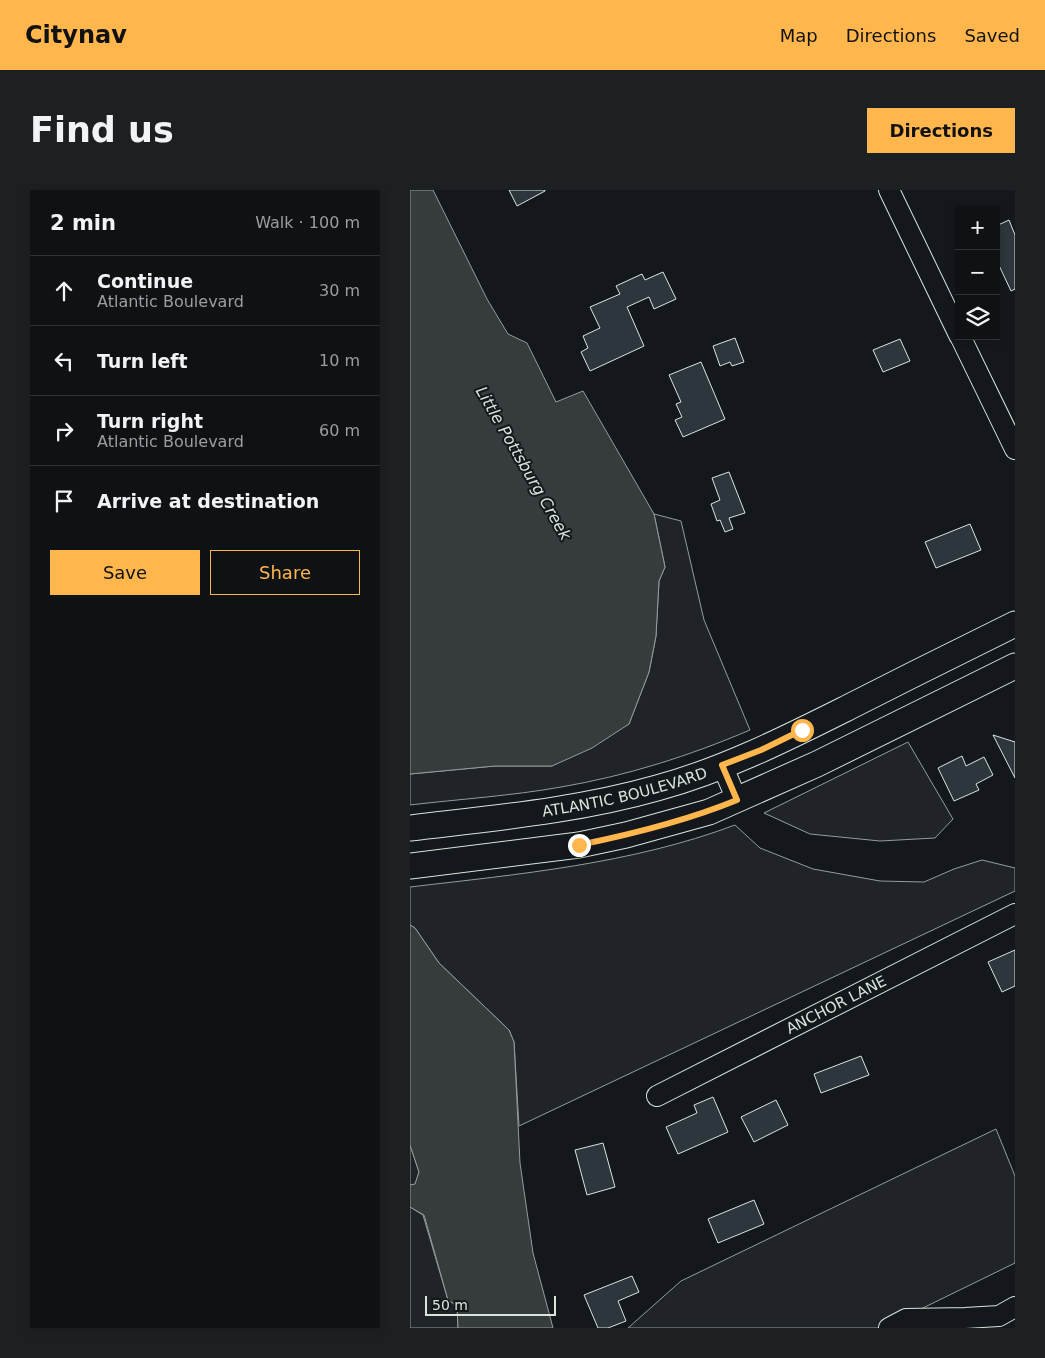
<!DOCTYPE html>
<meta charset="utf-8">
<style>
body{margin:0;font-family:"DejaVu Sans",sans-serif;background:#1d2022;color:#f1f3f6}
.controls{position:absolute;right:15px;top:15px;display:grid;overflow:hidden;border-radius:0px;box-shadow:0 2px 8px #0003}
.controls button{width:45px;height:45px;display:grid;place-items:center;padding:0;border:0;border-bottom:1px solid #2f3234;background:#0f1215;color:#f1f3f6;font:25px sans-serif}
.scale{position:absolute;left:15px;bottom:12px;width:131px;box-sizing:border-box;padding-left:5px;border:2px solid #d8e6dc;border-top:0;font-size:14px;line-height:18px;white-space:nowrap;color:#d8e6dc;-webkit-text-stroke:4px #14181c;paint-order:stroke}
.stop{position:absolute;width:15px;height:15px;margin:-11px;border:4px solid #ffb74d;border-radius:50%;background:#fff}
.stop.end{background:#ffb74d;border-color:#fff;box-shadow:0 1px 5px #0008}
.list{margin:0;padding:0;list-style:none}
h2{display:flex;justify-content:space-between;align-items:center;height:65px;margin:0;padding:0 20px;font-size:21px}
h2 small{font-size:16px;font-weight:400;color:#9b9ea0}
.list li{display:grid;grid-template-columns:32px 1fr auto;gap:15px;align-items:center;box-sizing:border-box;height:70px;padding:0 20px;border-top:1px solid #2f3234}
.list b{display:block;font-size:19px;white-space:nowrap}
.list p{margin:0;font-size:16px;white-space:nowrap;color:#9b9ea0}
.list em{font-size:16px;font-style:normal;color:#9b9ea0}
.actions{display:flex;gap:10px;padding:15px 20px}
.actions a{flex:1;padding:11px 0;border:1px solid #ffb74d;border-radius:0px;text-align:center;font-size:18px;color:#ffb74d}
.actions .main{background:#ffb74d;color:#111}
.icon{flex:none;width:28px;height:28px;fill:none;stroke:currentColor;stroke-width:2;stroke-linecap:round;stroke-linejoin:round}
.map{position:relative;flex:none;width:605px;height:1138px;overflow:hidden;border-radius:0px}
header{display:flex;align-items:center;gap:30px;box-sizing:border-box;height:70px;padding:0 25px;background:#ffb74d;color:#111}
header strong{font-size:24px}
nav{display:flex;gap:28px;margin-inline-start:auto;font-size:18px}
.intro{display:flex;align-items:center;justify-content:space-between;box-sizing:border-box;height:120px;padding:0 30px}
h1{margin:0;font-size:35px}
.button{padding:12px 22px;border-radius:0px;background:#ffb74d;color:#111;font-size:18px;font-weight:700}
main{display:flex;gap:30px;padding:0 30px}
aside{flex:1;background:#0f1215;border-radius:0px;box-shadow:0 2px 8px #0003}
.map>svg:first-child{display:block}
.green{fill:#202428;stroke:#939e99}
.water{fill:#363b3e;stroke:#939e99}
.building{fill:#2c363c;stroke:#d8e6dc}
.lines{fill:none;stroke-linecap:round;stroke-linejoin:round}
.minor-casing{stroke:#d8e6dc;stroke-width:22}
.major-casing{stroke:#d8e6dc;stroke-width:27}
.minor{stroke:#14181c;stroke-width:20}
.major{stroke:#14181c;stroke-width:25}
.route{stroke:#ffb74d;stroke-width:6}
.labels{text-anchor:middle;stroke-width:4;stroke-linejoin:round;paint-order:stroke}
.street-label{font-size:15px;fill:#d8e6dc;stroke:#14181c}
.water-label{font-size:16px;font-style:italic;fill:#d8e6dc;stroke:#14181c}
</style>
<header>
<strong>Citynav</strong>
<nav><a>Map</a><a>Directions</a><a>Saved</a></nav>
</header>
<div class="intro"><h1>Find us</h1><a class="button">Directions</a></div>
<main>
<aside>
<h2>2 min<small>Walk · 100 m</small></h2>
<ul class="list">
<li><svg class="icon" aria-label="ahead" viewBox="0 0 24 24"><path d="M12 20V5M6 11l6-6 6 6"/></svg><div><b>Continue</b><p>Atlantic Boulevard</p></div><em>30 m</em></li>
<li><svg class="icon" aria-label="left" viewBox="0 0 24 24"><path d="M17 20v-9H6M10 6l-5 5 5 5"/></svg><div><b>Turn left</b></div><em>10 m</em></li>
<li><svg class="icon" aria-label="right" viewBox="0 0 24 24"><path d="M7 20v-9h11M14 6l5 5-5 5"/></svg><div><b>Turn right</b><p>Atlantic Boulevard</p></div><em>60 m</em></li>
<li><svg class="icon" aria-label="arrive" viewBox="0 0 24 24"><path d="M6 21V4h12l-3 4 3 4H6"/></svg><div><b>Arrive at destination</b></div></li>
</ul>
<div class="actions"><a class="main">Save</a><a>Share</a></div>
</aside>
<div class="map">
<svg width="605" height="1138" viewBox="0 0 605 1138">
<rect width="100%" height="100%" fill="#14181c"/>
<path class="green" d="M244 324 271 331 294 430 340 540C279 566 216 586 151 597 101 606 50 609 0 615V584L85 576H142L219 534 239 482 246 446 249 391 255 377Z
M498 552 543 629 525 648 470 651 400 644 354 623Z
M325 635 350 658 403 679 470 691 514 692 544 679 572 670 605 678V701L109 936 104 852 99 840 29 773 5 738 0 735V697C110 684 221 674 325 635Z
M586 939 605 986V1073L472 1138H218L271 1091Z
M0 955 9 982 5 995H0Z
M0 1017 13 1025 38 1110 47 1116 48 1138H0Z"/>
<path class="water" d="M0 0H23L77 109 98 144 117 153 146 212 173 201 244 324 255 377 249 391 246 446 239 482 219 534 182 558 142 576H85L0 584Z
M0 735 5 738 29 773 99 840 104 852 110 973 123 1063 143 1138H48L47 1116 38 1110 14 1025 0 1017V995L5 994 9 982 0 955Z"/>
<path class="building" d="M99 0H135V1L107 16Z
M599 30 605 45V99L601 101 586 69V36Z
M253 82 266 109 244 119 239 107 217 117 234 156 180 181 171 162 178 158 173 146 190 138 180 117 210 104 206 96 232 84 235 90Z
M325 148 334 172 322 176 320 172 310 176 303 156Z
M490 149 500 171 473 182 463 160Z
M291 172 315 229 273 247 265 230 272 227 266 214 271 212 259 185Z
M319 282 335 323 319 328 323 339 315 342 310 330 307 331 301 314 310 310 302 288Z
M560 334 571 360 526 378 515 352Z
M583 545 605 552V588Z
M552 566 556 576 574 567 583 585 566 594 569 600 544 611 528 578Z
M605 760V796L592 802 578 772Z
M451 866 459 885 411 903 404 884Z
M303 907 318 942 268 964 256 937 287 923 284 915Z
M366 910 378 935 344 952 331 927Z
M193 953 205 997 177 1005 165 960Z
M344 1010 354 1034 308 1053 298 1029Z
M222 1086 229 1102 208 1111 216 1131 198 1138H188L174 1105Z"/>
<g class="lines">
<g class="minor-casing">
<g id="minor">
<path d="M479 0 549 145"/>
<path d="M550 146 605 259"/>
<path d="M312 575 327 610"/>
<path id="s1" d="M247 906 605 724"/>
<path d="M479 1138 496 1129 555 1128 589 1126 605 1117"/>
</g>
</g>
<g class="major-casing">
<g id="major">
<path id="s2" d="M0 638C83 628 166 621 247 598 314 580 377 548 439 517 494 489 550 461 605 434"/>
<path d="M0 676 169 655 216 645 299 622 407 574 605 476"/>
</g>
</g>
<use href="#minor" class="minor"/>
<use href="#major" class="major"/>
</g>
<g class="lines">
<path class="route" d="M169 655C223 644 276 631 327 610L312 575 351 560 392 540"/>
</g>
<g class="labels">
<g class="street-label">
<text dy="5" stroke="none"><textPath href="#s2" startOffset="218">ATLANTIC BOULEVARD</textPath></text>
<text dy="5" stroke="none"><textPath href="#s1" startOffset="201">ANCHOR LANE</textPath></text>
</g>
<g class="water-label">
<text transform="translate(114 273) rotate(60)" y="6">Little Pottsburg Creek</text>
</g>
</g>
</svg>
<div class="controls">
<button>+</button>
<button>−</button>
<button><svg class="icon" aria-label="layers" viewBox="0 0 24 24"><path d="M12 4l9 5-9 5-9-5zM3 14l9 5 9-5"/></svg></button>
</div>
<div class="scale">50 m</div>
<div class="stop" style="left:392px;top:540px"></div>
<div class="stop end" style="left:169px;top:655px"></div>
</div>
</main>
